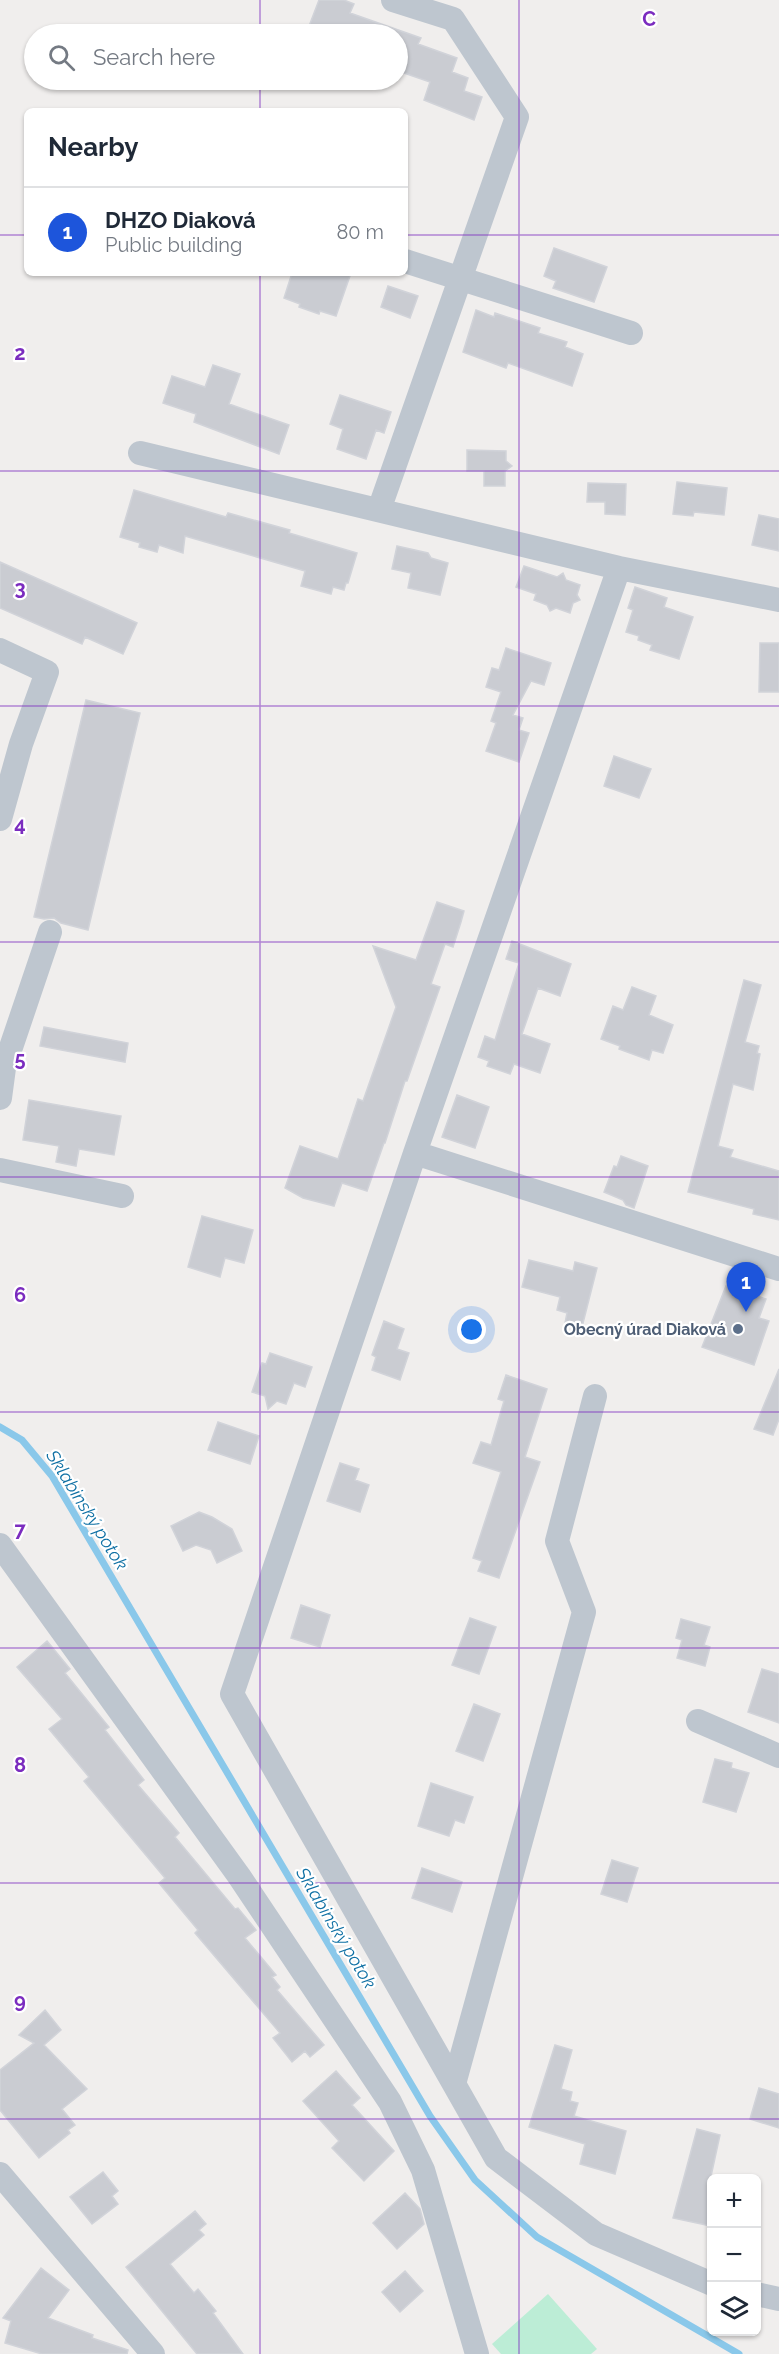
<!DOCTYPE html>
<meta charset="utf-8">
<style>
body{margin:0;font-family:Raleway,sans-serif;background:#f6f6f7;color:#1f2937}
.controls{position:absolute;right:18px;bottom:18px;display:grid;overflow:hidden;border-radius:9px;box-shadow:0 2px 4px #0004}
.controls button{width:54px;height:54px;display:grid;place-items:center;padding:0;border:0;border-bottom:2px solid #e0e1e3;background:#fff;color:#1f2937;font:30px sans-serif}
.you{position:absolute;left:472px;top:1330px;width:21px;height:21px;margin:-15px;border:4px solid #fff;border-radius:50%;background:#1a73e8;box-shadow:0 0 0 9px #1a73e833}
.badge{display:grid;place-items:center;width:39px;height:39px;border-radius:50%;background:#1d55db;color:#fff;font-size:20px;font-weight:700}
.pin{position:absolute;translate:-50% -50px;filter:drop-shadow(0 2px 3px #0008)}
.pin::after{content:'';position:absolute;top:32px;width:21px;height:18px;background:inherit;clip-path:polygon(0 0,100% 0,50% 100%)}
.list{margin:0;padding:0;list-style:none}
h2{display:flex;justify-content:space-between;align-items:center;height:78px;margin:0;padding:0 24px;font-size:26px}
h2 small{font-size:20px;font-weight:400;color:#747a83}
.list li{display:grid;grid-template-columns:39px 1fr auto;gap:18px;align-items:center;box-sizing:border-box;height:90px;padding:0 24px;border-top:2px solid #e0e1e3}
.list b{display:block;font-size:22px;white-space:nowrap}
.list p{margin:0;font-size:20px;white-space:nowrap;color:#747a83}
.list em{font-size:20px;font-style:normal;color:#747a83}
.icon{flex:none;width:33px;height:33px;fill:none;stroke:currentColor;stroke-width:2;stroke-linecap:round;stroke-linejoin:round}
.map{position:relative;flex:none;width:779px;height:2354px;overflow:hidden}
.search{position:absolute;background:#fff;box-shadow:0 2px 4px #0004;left:24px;top:24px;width:384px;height:66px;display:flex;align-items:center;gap:15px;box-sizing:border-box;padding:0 21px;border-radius:33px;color:#747a83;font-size:22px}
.panel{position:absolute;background:#fff;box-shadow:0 2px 4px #0004;left:24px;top:108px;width:384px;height:168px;border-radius:9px}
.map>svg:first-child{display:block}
.green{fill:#bcedd6}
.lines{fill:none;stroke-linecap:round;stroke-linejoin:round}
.stream{stroke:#8ac8ea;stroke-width:7}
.building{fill:#caccd2;stroke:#d1d3d9;stroke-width:1.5}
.minor{stroke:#bec6cf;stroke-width:24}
.grid{fill:none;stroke:#7b2cbf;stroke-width:1.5;stroke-opacity:0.55}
.service-dot{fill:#5c6f8a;stroke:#fff;stroke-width:2}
.labels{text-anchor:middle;stroke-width:4.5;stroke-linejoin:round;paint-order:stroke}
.service-label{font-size:16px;font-weight:bold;fill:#4e5e75;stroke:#fff;text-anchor:end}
.water-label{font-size:18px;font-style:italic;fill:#0f70a4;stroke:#fff}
.grid-label{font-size:20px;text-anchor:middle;font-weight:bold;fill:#7b2cbf;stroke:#fff;stroke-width:4.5;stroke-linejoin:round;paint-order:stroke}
</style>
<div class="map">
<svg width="779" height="2354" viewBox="0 0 779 2354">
<rect width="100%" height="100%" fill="#f0eeed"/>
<path class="green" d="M548 2294 597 2349 591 2354H501L492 2344Z"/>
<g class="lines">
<path class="stream" d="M0 1427 22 1440 52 1476 430 2116 475 2180 537 2237 739 2354"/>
</g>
<path class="building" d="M319 0H344L354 4 350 13 421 38 418 44 457 58 452 72 468 78 464 91 482 97 474 120 424 100 430 82 398 71V34H306Z
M554 248 607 267 594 302 553 288 556 281 544 276Z
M292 273H351L336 316 320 311 319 314 299 307 300 304 284 298Z
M388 286 418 296 410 318 381 307Z
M476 310 494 317 495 313 540 328 538 333 567 342 565 347 583 354 572 386 508 363 506 368 463 352Z
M213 365 240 374 229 404 289 425 279 454 194 422 196 414 163 403 172 376 205 387Z
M340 395 391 412 384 433 376 430 366 459 337 449 343 429 330 424Z
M467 450 506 451V461L512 466 505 471V486H484V471H467Z
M677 482 727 488 724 515 694 512 693 516 673 514Z
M588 483 626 484 625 515 605 514V502H587Z
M134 490 226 517 228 513 290 530 289 533 357 553 348 583H346L344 590 333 587 331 594 301 586 305 571 185 536 183 553 159 545 157 552 139 547 140 543 120 537Z
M759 515 779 519V551L752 545Z
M397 546 428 553 431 558 448 563 440 595 408 588 411 573 392 569Z
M0 562 137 623 123 654 85 637 82 644 0 608Z
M524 566 557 577 563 573 566 580 580 585 577 595 580 600 573 603 570 613 556 608 550 611 547 605 534 600 536 594 516 587Z
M635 587 667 598 664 607 693 617 679 659 650 650 652 645 638 640 639 636 626 632 633 610 628 608Z
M760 643H779V692H759Z
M506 648 551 663 544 685 531 681 513 715 523 718 519 730 529 733 519 762 486 751 496 723 491 721 501 692 486 687 492 668 499 670Z
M86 700 140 713 88 930 61 923 54 918 44 919 34 917Z
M614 756 651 769 639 798 604 786Z
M437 902 464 911 461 922 453 947 445 944 431 984 440 987 407 1081H405L385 1143H384L367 1191 342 1183 334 1206 303 1198 285 1188 300 1146 338 1159 358 1099 363 1101 396 1007 373 946 416 960Z
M512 941 571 964 560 996 538 988 522 1034 550 1044 540 1073 514 1064 510 1074 487 1066 489 1061 478 1057 485 1036 495 1040 519 963 506 959Z
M744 980 761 985 745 1042 759 1046 757 1053 760 1054 753 1090 733 1084 718 1146 733 1150 730 1157 779 1171V1220L753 1214 754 1209 688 1192Z
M632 987 656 996 649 1015 673 1025 663 1053 652 1050 649 1060 619 1049 620 1046 601 1039 613 1006 623 1010Z
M44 1027 128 1043 125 1062 40 1046Z
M457 1095 489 1107 475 1148 442 1137Z
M29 1100 121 1116 114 1155 79 1149 76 1166 56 1162 59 1146 23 1140Z
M621 1156 648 1166 634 1208 626 1205 623 1200 604 1192 614 1166 617 1167Z
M202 1216 253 1230 244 1263 225 1258 220 1277 188 1267Z
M529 1260 573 1271 575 1262 597 1268 582 1327 565 1323 567 1313 557 1310 560 1297 522 1287Z
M726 1286 766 1299 759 1318 769 1321 754 1365 702 1347Z
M384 1321 404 1329 397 1349 409 1353 400 1380 372 1370 376 1357 372 1355Z
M270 1353 312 1367 305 1387 294 1383 286 1404 277 1401 268 1409 265 1396 252 1392 262 1363 266 1364Z
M779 1369V1419L773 1435 754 1429Z
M506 1375 547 1389 525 1457 540 1462 499 1578 478 1571 482 1561 473 1558 501 1472 473 1463 481 1442 491 1445 504 1401 498 1399Z
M218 1422 259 1436 250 1464 208 1450Z
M340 1463 359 1469 355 1480 369 1485 360 1512 327 1501Z
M199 1512 212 1517 232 1529 242 1551 217 1563 211 1550 196 1545 183 1551 171 1526Z
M301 1605 330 1615 320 1647 291 1638Z
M470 1618 496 1627 479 1674 452 1665Z
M681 1619 710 1627 704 1645 710 1647 705 1666 677 1658 682 1640 676 1638Z
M47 1641 70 1669 65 1673 109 1727 105 1730 144 1780 138 1785 179 1833 175 1837 235 1909 238 1908 256 1930 245 1938 276 1975 272 1977 280 1987 277 1990 324 2045 310 2057 305 2051 292 2062 273 2038 280 2033 195 1933 198 1930 159 1883 165 1878 84 1781 89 1777 49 1729 62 1719 17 1667Z
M762 1669 779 1674V1723L748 1712Z
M474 1704 500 1714 483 1761 456 1751Z
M715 1759 732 1763 731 1768 749 1773 736 1812 703 1802Z
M431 1783 473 1797 464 1823 455 1820 449 1836 418 1826Z
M612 1860 638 1868 627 1902 601 1894Z
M422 1868 462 1882 452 1912 412 1898Z
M45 2010 61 2030 44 2045 87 2089 62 2109 75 2125 68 2130 70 2133 39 2158 0 2110V2070L34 2043 19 2035Z
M555 2045 572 2050 561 2089 572 2092 570 2101 578 2103 574 2116 626 2131 615 2174 580 2164 585 2144 529 2127Z
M336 2071 360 2098 352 2105 394 2151 364 2181 332 2148 339 2141 303 2101Z
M759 2088 779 2094V2128L750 2119Z
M697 2129 720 2135 708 2190 711 2191V2226L673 2218Z
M103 2172 118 2191 112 2196 118 2204 92 2224 70 2197Z
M405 2193 420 2209 424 2224 397 2249 373 2223Z
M195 2211 206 2224 199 2230 204 2235 170 2264 194 2293 198 2289 216 2311 213 2313 243 2354H197L126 2267Z
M41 2268 69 2290 48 2318 93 2335 92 2338 128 2350 127 2354H42L5 2343 11 2321 3 2318Z
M405 2271 423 2291 400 2312 382 2292Z"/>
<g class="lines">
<path class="minor" d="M405 261 631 333
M140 453 619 568 779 600
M379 510 517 117 453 19 393 0
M0 650 47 672 21 744 0 819
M0 1098 4 1068 50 932
M415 1153 779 1269
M0 1170 122 1196
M595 1396 557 1541 584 1612 454 2084 232 1694 415 1153 619 568
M0 1545 239 1876 390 2102 423 2170 477 2354
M698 1721 779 1756
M454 2084 496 2158 596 2234 712 2284
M0 2174 153 2354
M756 2294 779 2299"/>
</g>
<path class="grid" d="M260 0V34M519 0V2354M260 80V111M0 235H27M405 235H779M260 273V2354M0 471H779M0 706H779M0 942H779M0 1177H779M0 1412H779M0 1648H779M0 1883H779M0 2119H779"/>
<circle class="service-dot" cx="738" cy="1329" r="6"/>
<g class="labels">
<g class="service-label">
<text x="726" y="1335">Obecný úrad Diaková</text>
</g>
<g class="water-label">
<text transform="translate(87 1510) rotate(58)" y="6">Sklabinský potok</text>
<text transform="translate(336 1928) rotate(59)" y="6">Sklabinský potok</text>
</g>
</g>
<g class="grid-label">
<text x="649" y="26">C</text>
<text x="20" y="360">2</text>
<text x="20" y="595">3</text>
<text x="20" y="831">4</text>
<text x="20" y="1066">5</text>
<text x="20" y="1302">6</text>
<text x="20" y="1537">7</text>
<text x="20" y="1772">8</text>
<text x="20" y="2008">9</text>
</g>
</svg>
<div class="controls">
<button>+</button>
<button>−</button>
<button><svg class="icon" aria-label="layers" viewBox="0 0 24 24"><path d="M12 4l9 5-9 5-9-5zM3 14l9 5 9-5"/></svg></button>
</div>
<div class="you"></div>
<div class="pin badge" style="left:746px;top:1312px">1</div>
<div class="search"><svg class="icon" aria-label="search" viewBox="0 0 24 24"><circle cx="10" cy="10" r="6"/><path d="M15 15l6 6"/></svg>Search here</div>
<section class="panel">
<h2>Nearby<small></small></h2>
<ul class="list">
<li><span class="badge">1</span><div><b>DHZO Diaková</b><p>Public building</p></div><em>80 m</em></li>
</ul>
</section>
</div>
